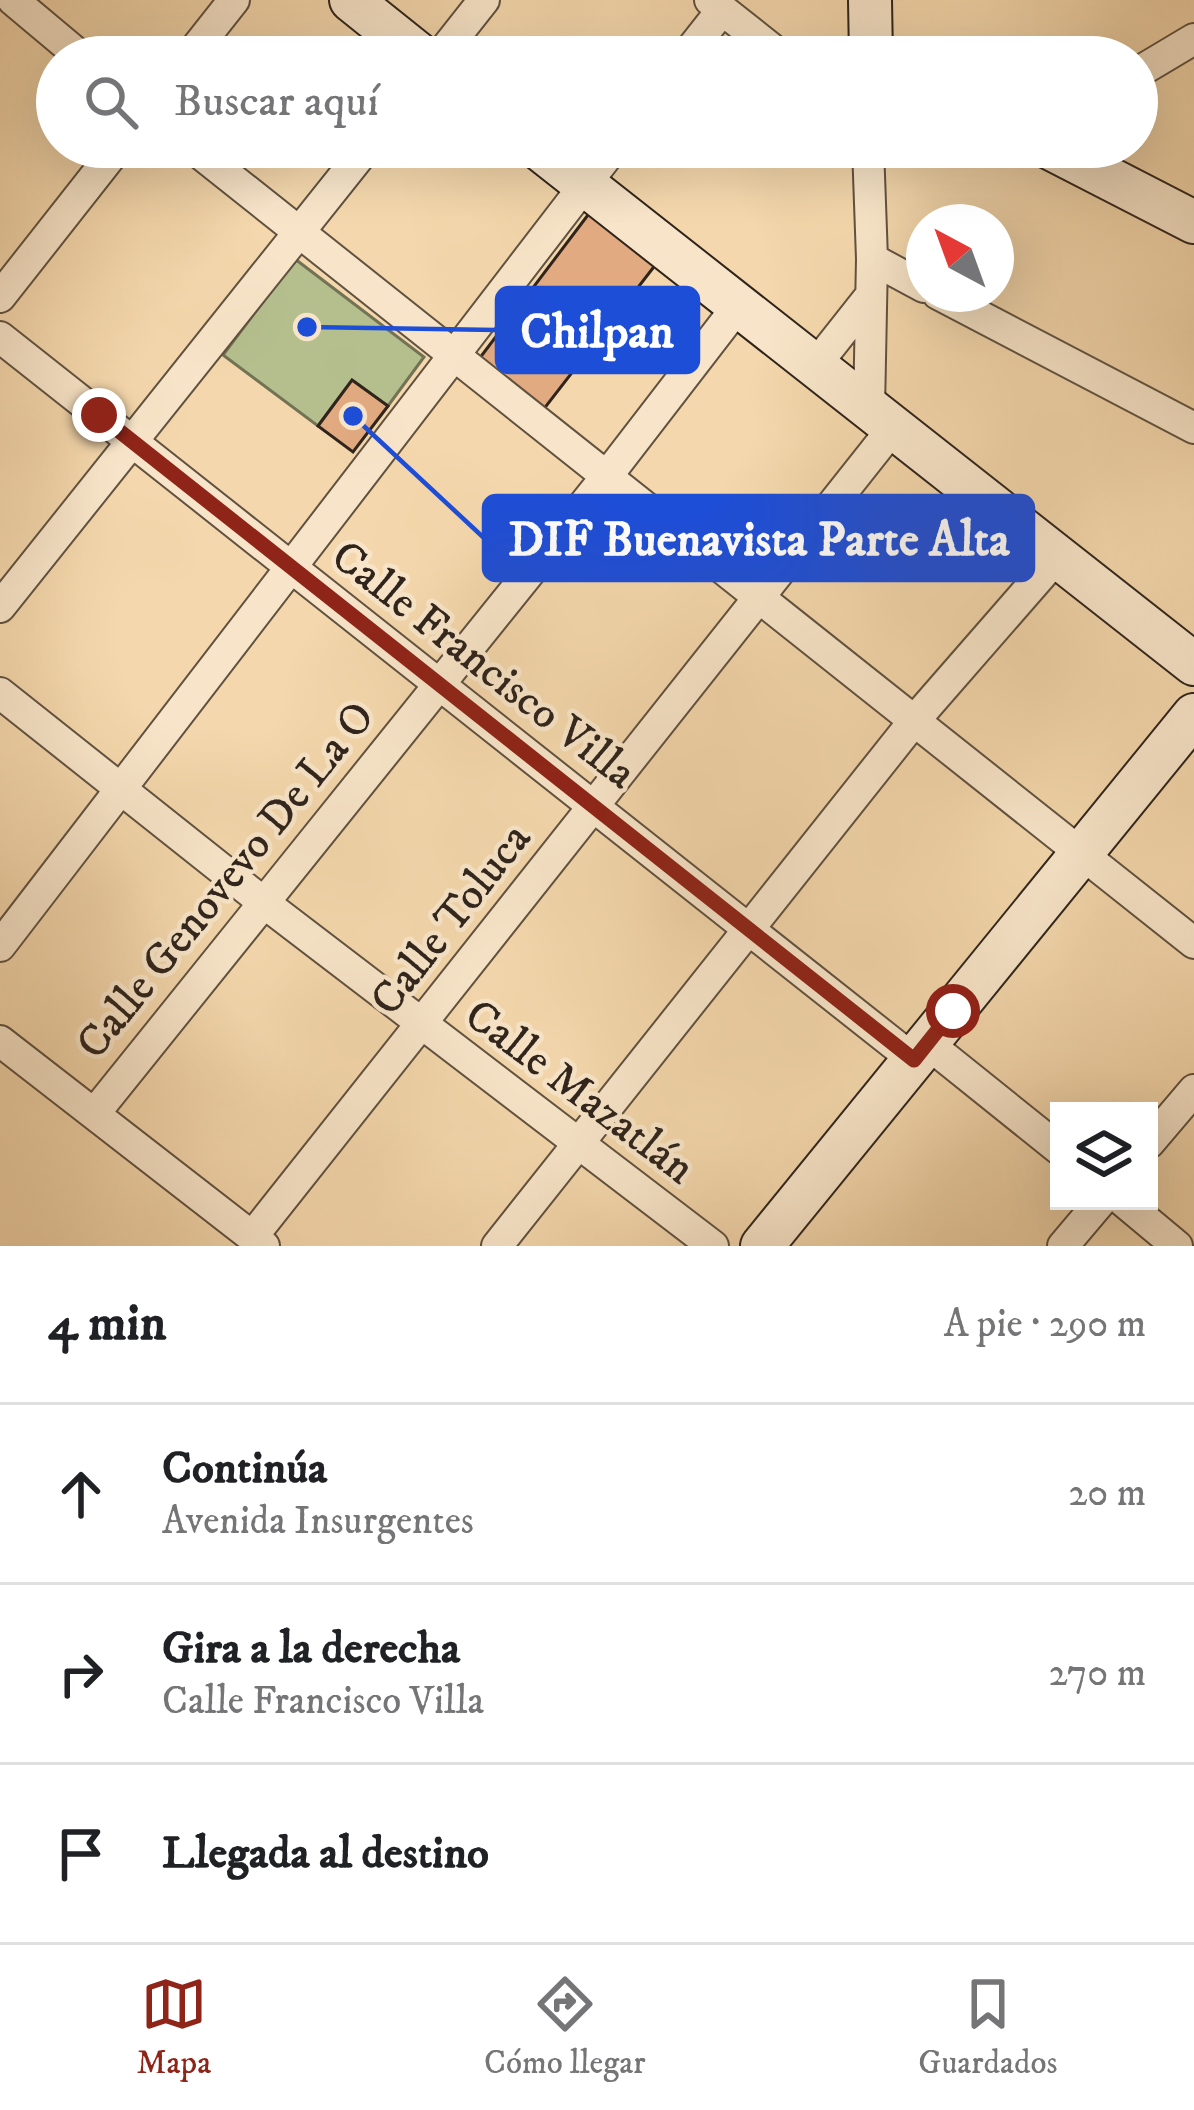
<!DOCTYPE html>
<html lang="es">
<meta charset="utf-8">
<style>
body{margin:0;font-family:"IM FELL DW Pica",serif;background:#f2f2f2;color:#202124}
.controls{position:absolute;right:36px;bottom:36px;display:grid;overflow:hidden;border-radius:0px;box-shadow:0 12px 48px #0002}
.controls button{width:108px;height:108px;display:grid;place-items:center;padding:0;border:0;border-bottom:3px solid #e0e0e0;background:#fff;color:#202124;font:60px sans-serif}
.compass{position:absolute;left:906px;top:204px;width:108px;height:108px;border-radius:50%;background:#fff;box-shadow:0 12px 48px #0002;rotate:319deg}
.stop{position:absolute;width:36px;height:36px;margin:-27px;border:9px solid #8f2418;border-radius:50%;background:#fff}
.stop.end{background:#8f2418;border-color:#fff;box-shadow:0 3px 12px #0008}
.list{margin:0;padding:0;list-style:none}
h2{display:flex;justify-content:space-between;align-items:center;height:156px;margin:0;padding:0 48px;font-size:51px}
h2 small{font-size:39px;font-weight:400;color:#757577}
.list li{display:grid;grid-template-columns:78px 1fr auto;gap:36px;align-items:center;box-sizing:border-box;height:180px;padding:0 48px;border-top:3px solid #e0e0e0}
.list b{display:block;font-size:45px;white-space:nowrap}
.list p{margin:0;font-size:39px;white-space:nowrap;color:#757577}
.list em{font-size:39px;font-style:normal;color:#757577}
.icon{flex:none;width:66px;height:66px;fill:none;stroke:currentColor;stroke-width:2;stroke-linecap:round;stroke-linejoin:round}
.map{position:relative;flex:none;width:1194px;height:1246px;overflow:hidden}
.search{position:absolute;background:#fff;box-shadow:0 12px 48px #0002;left:36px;right:36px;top:36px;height:132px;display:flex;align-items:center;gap:30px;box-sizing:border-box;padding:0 42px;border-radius:66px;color:#757577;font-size:45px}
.sheet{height:696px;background:#fff}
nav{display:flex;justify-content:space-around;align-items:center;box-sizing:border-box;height:168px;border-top:3px solid #e0e0e0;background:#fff;font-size:33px;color:#757577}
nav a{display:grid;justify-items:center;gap:6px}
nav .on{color:#8f2418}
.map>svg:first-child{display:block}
.green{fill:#b5bf8e;stroke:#727255;stroke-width:3}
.building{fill:#e1aa80;stroke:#2f241c;stroke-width:3}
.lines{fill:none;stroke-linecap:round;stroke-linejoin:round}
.street-casing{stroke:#605140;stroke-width:34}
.secondary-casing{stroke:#2f241c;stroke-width:46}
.street{stroke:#f8e5c9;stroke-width:30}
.secondary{stroke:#f8e5c9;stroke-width:42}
.route{stroke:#8f2418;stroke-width:15}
.labels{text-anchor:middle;stroke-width:9;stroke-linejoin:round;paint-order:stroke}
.street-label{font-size:45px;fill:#2f241c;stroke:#f8e5c9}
.leader{fill:none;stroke:#1d4ed8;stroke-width:4.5}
.callout-dot{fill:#1d4ed8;stroke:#f8e5c9;stroke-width:4.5}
.callout{fill:#1d4ed8;stroke:#1d4ed8;stroke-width:4.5}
.callout-label{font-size:48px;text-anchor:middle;font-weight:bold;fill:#fff}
</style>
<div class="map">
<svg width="1194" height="1246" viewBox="0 0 1194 1246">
<rect width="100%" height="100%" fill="#f4d7ac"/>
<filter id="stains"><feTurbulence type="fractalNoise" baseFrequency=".00167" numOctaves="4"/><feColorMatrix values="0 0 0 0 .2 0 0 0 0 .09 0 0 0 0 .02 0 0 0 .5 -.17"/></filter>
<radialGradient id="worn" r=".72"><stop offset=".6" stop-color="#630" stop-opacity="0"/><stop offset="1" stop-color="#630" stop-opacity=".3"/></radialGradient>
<path class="green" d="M295 259 424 357 388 406 352 380 318 426 223 355Z"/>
<path class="building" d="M594 207 660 259 540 414 476 363Z
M352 380 388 406 353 452 318 426Z"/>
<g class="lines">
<g class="street-casing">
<path id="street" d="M13 0 81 57
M710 0 782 57
M189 57 234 0
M439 57 484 0
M685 57 722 10
M1137 73 1194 39
M192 147 1194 943
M868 147 872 259 869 409
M872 259 924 287
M938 294 1194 428
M0 297 118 147
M0 337 914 1060
M814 367 871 295
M0 607 367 147
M0 693 263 902 713 1246
M0 946 614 147
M0 1041 264 1246
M927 1043 1059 1149
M94 1114 607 476 738 306
M1149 1143 1194 1090
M1123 1201 1177 1246
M252 1237 893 428
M497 1246 914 721 1057 557
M1063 1246 1101 1201"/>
</g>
<g class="secondary-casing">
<path id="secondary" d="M351 0 422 57
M870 0 871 57
M537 147 1194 664
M1048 147 1194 222
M762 1246 1194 715"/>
</g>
<use href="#street" class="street"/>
<use href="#secondary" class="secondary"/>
</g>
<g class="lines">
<path class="route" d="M99 415 914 1060 953 1011"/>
</g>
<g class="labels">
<g class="street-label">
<text transform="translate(485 663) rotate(38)" y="16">Calle Francisco Villa</text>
<text transform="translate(224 879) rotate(-51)" y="16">Calle Genovevo De La O</text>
<text transform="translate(449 918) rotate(-52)" y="16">Calle Toluca</text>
<text transform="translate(581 1090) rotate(37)" y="16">Calle Mazatlán</text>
</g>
</g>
<path class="leader" d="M307 327L497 330M353 416L484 538"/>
<g class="callout-dot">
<circle cx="307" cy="327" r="12"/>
<circle cx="353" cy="416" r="12"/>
</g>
<g class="callout">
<rect x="497" y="288" width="201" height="84" rx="12"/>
<rect x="484" y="496" width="549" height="84" rx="12"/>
</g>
<g class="callout-label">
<text x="597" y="347">Chilpan</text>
<text x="759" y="555">DIF Buenavista Parte Alta</text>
</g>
<rect width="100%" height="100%" filter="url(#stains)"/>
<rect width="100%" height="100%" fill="url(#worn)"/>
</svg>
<div class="controls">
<button><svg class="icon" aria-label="layers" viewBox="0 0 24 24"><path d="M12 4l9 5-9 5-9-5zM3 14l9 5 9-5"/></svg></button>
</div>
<svg class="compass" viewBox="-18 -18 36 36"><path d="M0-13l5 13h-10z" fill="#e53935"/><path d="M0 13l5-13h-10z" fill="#757577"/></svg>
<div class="stop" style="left:953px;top:1011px"></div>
<div class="stop end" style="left:99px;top:415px"></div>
<div class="search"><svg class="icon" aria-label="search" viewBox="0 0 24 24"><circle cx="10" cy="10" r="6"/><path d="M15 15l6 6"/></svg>Buscar aquí</div>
</div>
<section class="sheet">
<h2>4 min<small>A pie · 290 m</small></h2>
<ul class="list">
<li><svg class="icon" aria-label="ahead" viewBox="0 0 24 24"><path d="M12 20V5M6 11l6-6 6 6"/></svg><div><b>Continúa</b><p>Avenida Insurgentes</p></div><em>20 m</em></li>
<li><svg class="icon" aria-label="right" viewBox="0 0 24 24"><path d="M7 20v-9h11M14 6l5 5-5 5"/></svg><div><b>Gira a la derecha</b><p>Calle Francisco Villa</p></div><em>270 m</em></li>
<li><svg class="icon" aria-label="arrive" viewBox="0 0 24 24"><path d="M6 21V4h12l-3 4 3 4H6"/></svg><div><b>Llegada al destino</b></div></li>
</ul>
</section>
<nav>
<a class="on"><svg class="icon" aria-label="map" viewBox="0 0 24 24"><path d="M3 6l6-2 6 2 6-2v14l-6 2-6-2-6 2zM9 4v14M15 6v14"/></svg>Mapa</a>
<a><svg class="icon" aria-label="directions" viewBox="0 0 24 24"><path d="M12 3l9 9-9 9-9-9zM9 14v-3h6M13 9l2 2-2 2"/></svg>Cómo llegar</a>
<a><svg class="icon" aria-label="saved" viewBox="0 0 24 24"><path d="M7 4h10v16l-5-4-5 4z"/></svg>Guardados</a>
</nav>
